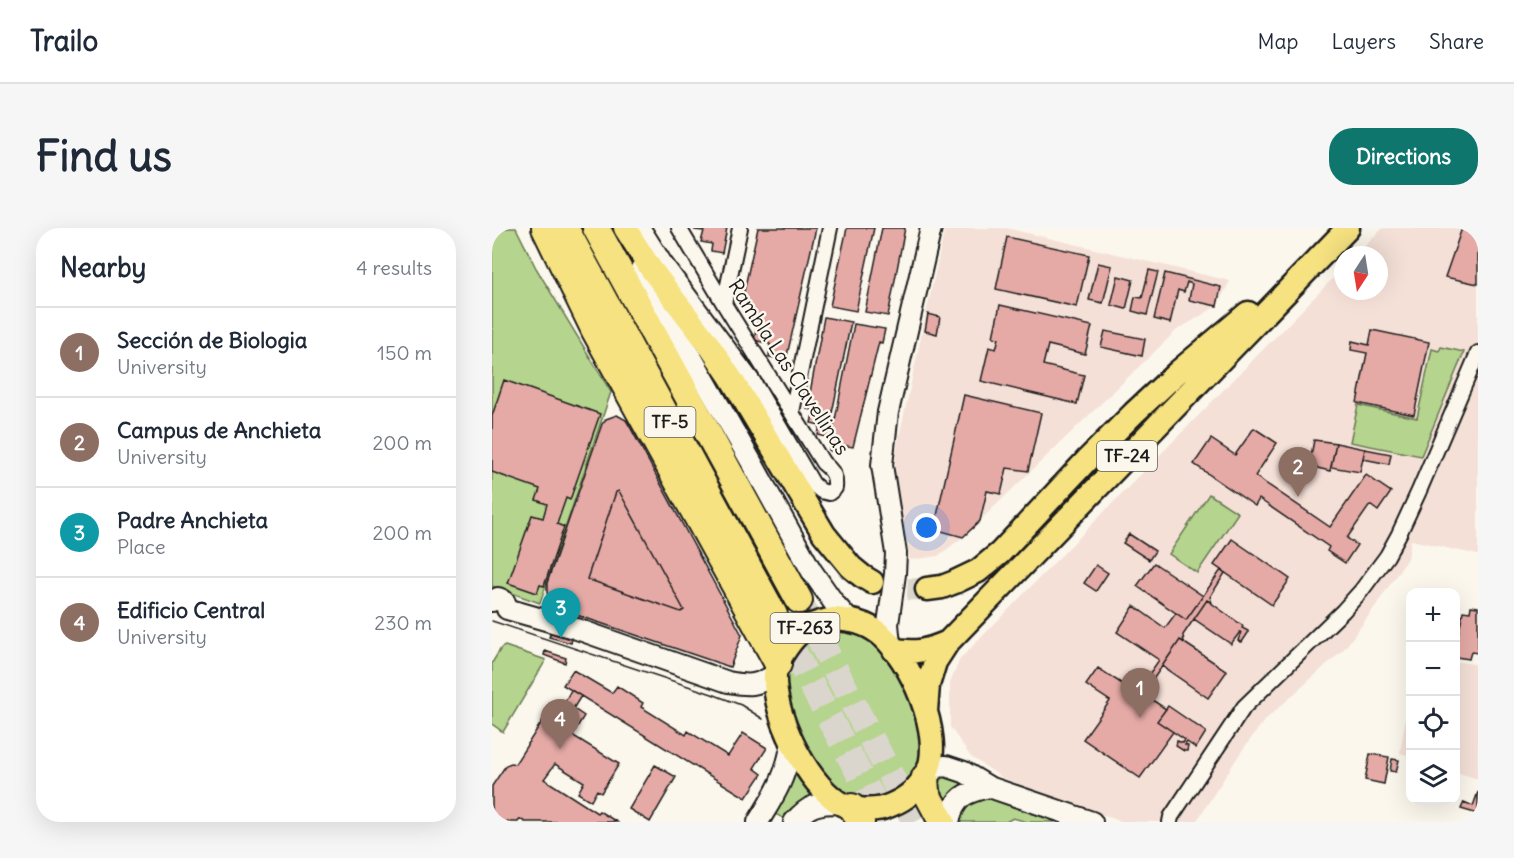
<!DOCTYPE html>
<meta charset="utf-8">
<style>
body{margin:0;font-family:Delius,sans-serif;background:#f6f6f7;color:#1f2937}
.controls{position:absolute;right:18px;bottom:18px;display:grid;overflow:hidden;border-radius:12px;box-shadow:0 6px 24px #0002}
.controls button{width:54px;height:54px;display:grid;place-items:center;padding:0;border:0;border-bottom:2px solid #e0e1e3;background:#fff;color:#1f2937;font:30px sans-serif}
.compass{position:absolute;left:842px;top:18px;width:54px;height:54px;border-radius:50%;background:#fff;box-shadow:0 6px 24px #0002;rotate:192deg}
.you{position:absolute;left:435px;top:300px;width:21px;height:21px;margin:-15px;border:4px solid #fff;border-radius:50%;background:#1a73e8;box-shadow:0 0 0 9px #1a73e833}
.badge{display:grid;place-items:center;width:39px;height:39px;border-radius:50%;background:#0f766e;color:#fff;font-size:20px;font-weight:700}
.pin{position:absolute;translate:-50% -50px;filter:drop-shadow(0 2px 3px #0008)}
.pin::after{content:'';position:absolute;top:32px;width:21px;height:18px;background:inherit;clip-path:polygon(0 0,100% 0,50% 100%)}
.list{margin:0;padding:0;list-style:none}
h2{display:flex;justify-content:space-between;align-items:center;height:78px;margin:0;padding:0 24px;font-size:26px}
h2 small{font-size:20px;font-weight:400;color:#747a83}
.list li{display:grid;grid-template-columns:39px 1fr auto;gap:18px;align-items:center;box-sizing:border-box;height:90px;padding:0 24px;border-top:2px solid #e0e1e3}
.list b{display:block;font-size:22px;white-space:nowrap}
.list p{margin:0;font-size:20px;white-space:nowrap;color:#747a83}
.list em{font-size:20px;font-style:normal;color:#747a83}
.icon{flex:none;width:33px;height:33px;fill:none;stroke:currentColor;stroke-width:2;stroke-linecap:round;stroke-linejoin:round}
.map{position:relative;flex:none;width:986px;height:594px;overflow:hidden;border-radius:24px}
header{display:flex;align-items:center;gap:36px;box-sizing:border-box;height:84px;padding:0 30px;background:#fff;border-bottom:2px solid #e0e1e3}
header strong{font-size:28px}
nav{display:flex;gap:33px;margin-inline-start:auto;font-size:21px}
.intro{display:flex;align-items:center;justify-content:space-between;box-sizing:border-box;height:144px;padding:0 36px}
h1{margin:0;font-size:42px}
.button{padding:15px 27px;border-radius:24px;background:#0f766e;color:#fff;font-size:21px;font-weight:700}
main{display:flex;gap:36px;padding:0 36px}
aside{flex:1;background:#fff;border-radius:24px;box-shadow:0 6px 24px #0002}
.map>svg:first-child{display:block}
.built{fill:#f4e0d7}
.green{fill:#b5d48d;stroke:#687854;stroke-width:1.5}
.building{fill:#e5aaa6;stroke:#1c1c1c;stroke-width:1.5}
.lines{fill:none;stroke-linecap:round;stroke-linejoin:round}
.primary-tunnel{stroke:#dad6cd;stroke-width:22;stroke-dasharray:22 11;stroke-linecap:butt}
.highway-tunnel{stroke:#dad6cd;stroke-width:26;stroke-dasharray:26 13;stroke-linecap:butt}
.street-casing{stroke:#1c1c1c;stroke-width:18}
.secondary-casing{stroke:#1c1c1c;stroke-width:24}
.primary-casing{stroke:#1c1c1c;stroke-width:27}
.highway-casing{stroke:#1c1c1c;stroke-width:30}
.street{stroke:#fbf7ec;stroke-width:14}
.secondary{stroke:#fbf7ec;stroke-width:20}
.primary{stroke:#f6e281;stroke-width:22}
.highway{stroke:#f6e281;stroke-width:26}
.tram{stroke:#1c1c1c;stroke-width:1.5}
.labels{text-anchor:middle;stroke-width:5;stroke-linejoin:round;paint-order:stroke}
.shield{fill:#fbf7ec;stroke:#5f5e5a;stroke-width:1.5}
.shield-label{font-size:18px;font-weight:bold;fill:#1c1c1c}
.street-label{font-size:20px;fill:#1c1c1c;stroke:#fbf7ec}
</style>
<header>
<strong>Trailo</strong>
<nav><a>Map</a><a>Layers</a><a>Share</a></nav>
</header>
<div class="intro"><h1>Find us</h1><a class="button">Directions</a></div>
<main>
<aside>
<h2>Nearby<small>4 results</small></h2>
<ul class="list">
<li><span class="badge" style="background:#8d6e63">1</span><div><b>Sección de Biologia</b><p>University</p></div><em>150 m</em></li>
<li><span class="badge" style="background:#8d6e63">2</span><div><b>Campus de Anchieta</b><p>University</p></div><em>200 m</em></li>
<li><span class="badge" style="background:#0f9aa8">3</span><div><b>Padre Anchieta</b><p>Place</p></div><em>200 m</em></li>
<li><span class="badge" style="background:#8d6e63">4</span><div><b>Edificio Central</b><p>University</p></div><em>230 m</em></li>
</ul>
</aside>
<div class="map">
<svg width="986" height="594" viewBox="0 0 986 594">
<rect width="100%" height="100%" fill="#fbf7ec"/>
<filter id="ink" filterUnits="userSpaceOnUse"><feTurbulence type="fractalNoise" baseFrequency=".0167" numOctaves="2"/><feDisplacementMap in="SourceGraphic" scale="12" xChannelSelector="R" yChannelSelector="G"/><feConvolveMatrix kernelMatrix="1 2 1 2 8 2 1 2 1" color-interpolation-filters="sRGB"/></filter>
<g filter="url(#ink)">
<path class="built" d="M453 0 464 2 465 0H514L738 53 725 78 685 102 471 309 446 328 418 332 403 251 404 226 406 214Z
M891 0H986V327L919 312 916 330 878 386 852 421 772 493 749 524 704 594H630L511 550 479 529 458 499V455L468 431 851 40V63H887V27H864Z
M964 433 986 437V551L964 544Z
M918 463V528L908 525Z"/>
<path class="green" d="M0 0H24L44 40 119 164 48 375 0 358Z
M949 119 972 124 929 228 858 214 866 177 925 190 940 121 947 123Z
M717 266 746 285 705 345 677 326Z
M359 402 377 411 392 426 413 456 426 495 430 521 424 543 413 557 390 569 372 570 354 565 337 553 317 525 301 488 294 461 295 447 299 429 313 413 328 404Z
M13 418 54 432 11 504 0 496V435L9 420Z
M301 535 327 569 295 592 279 584Z
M459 545 475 557 455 579 443 553 445 548Z
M495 570 524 577 560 591 562 594H535L521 590 514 594H469C471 577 478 572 495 570Z"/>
<path class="building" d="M204 0H235L230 25 219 23 220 16 209 14 212 3 203 2Z
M266 0H324L294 132 277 129 278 116 262 112 266 93 260 91 261 86 253 84 255 73 250 72Z
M355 0H382L364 83 338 78Z
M390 0H413L396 88 373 84Z
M970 0H986V56L953 49Z
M515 9 597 27 585 79 504 61Z
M606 35 620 38 611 75 597 72Z
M657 42 666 44 655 87 640 83 643 69 650 70Z
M673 45 729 59 725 78 697 72 700 56 695 54 692 64 686 62 678 95 662 91Z
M626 48 641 52 634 81 619 77Z
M508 77 600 98 593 126 556 117 551 137 592 147 585 176 489 153 497 119 504 121 507 110 501 109Z
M436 86 448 89 445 106 433 103Z
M332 89 359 94 335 209 326 207 328 197 319 195 322 182 315 181Z
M362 96 393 101 390 115 387 114 361 219 350 217 347 227 337 222Z
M880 102 937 114 922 187 865 175 875 125 859 122 860 113 877 117Z
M613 103 653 111 650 128 609 119Z
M12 152 108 186 78 272 74 270 65 296 72 299 52 358 48 357 45 365 16 355 40 287 51 290 55 276 44 272 48 261 0 244V188Z
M472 167 549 185 536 243 515 240 509 266 495 263 488 293 471 309 442 301Z
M125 187 134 192 137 197 250 407 238 439 70 382 63 379 57 372 55 364V355L110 196 114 191Z
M762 200 785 215 763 248 838 299 874 247 899 264 886 283 878 277 855 310 865 317 853 335 835 323 837 319 767 271 763 278 702 236 719 211 743 227Z
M822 212 844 215 838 243 817 238Z
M844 215 873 221 868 244 839 239Z
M873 221 899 226 897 236 871 231Z
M802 224 819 227 817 235 801 232Z
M127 263 192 382 189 384 95 351 124 264Z
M637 306 663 323 657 332 631 315Z
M740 311 798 351 780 377 722 337Z
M662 335 711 368 694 392 645 358Z
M604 337 616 345 604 363 592 355Z
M729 342 733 345 718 369 720 375 715 372 691 407 692 414 688 412 651 466 674 481 665 493 681 504 648 550 591 511 618 473 594 457 606 440 644 465 667 432 625 404 642 378 673 400 684 385 694 392Z
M715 372 751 398 750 400 756 403V405L750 414H748L746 412 749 405 748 404 739 416 702 391Z
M979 378 986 379V425L979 424 977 431 964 429V407L966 408 971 383 978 384Z
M59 404 80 411 79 415 57 409Z
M688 412 735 443 716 470 670 438Z
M53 423 74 430 73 435 52 427Z
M81 442 120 465 125 458 151 475 149 479 194 507 196 503 236 528 251 505 275 520 262 540 270 546 254 570 71 457Z
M79 462 89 468 81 481 77 478 75 480 71 477Z
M63 473 75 480 77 478 92 488 80 507 127 536 109 565 105 562 99 573 86 565 92 554 63 536 52 551 105 585 107 583 125 594H33L28 591 26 594H0V558L14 537 19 535 23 536Z
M676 478 714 504 704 520 695 514 693 517 696 518 695 523H692L684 518 685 513 691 515 693 512 665 493Z
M878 526 897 529 892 556 873 552Z
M900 531 907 532 904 544 898 543Z
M163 537 184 549 158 594 137 581Z
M986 564V586L969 581 972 574 981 578Z"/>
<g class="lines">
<path class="primary-tunnel" d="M383 355C401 361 416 362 435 361"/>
<path class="highway-tunnel" d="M307 372 423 594
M282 387 393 594"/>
<g class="street-casing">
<path id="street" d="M151 0 173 35 261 153 321 256 329 263 337 265 343 260C344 248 341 243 331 235L232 76 187 0
M232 76 248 0
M300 184 338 0
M678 594 679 589 752 479 851 383 869 363 895 328 907 306 927 263 986 125"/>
</g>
<g class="secondary-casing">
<path id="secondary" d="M149 41 260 235 319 342 342 375 357 392
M0 373 6 370C12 372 14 374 15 381
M15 381 85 401 236 454C258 458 263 458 283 447
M398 417 396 396 403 346 404 325 390 237 396 184 439 0
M433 549 446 539 454 538 472 544 497 559 600 594
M266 594C284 565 294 549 300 514
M302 594C316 577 326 575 348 575
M457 594C462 569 474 564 497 559"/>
</g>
<g class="primary-casing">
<path id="primary" d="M133 0 159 41 215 114 239 150 332 306 359 339 370 348 380 354
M435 361 450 359 463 354 486 343 508 325 596 231 642 185 686 144 756 85
M341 391C359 392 373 394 388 406 418 430 453 508 435 545 427 560 414 571 399 577 384 584 360 583 346 574 313 552 281 486 283 447 284 431 302 407 315 399 324 395 332 393 341 391Z
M402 422C425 425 435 423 456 414
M434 483 436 457 443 434 456 414 856 0"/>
</g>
<g class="highway-casing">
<path id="highway" d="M53 0 103 103 286 436
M73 0 282 387
M104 0 307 372
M433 549 434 564 450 594
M360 579 369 594"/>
</g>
<use href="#street" class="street"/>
<use href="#secondary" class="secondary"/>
<use href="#primary" class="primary"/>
<use href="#highway" class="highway"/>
<path class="tram" d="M0 393 220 466 249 477 271 491
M279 594 283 587"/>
</g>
</g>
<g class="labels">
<g class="shield">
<rect x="152.5" y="179" width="51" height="30" rx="4.5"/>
<rect x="605" y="213" width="60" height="30" rx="4.5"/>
<rect x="278.5" y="385" width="69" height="30" rx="4.5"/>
</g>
<g class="shield-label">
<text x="178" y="200">TF-5</text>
<text x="635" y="234">TF-24</text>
<text x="313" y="406">TF-263</text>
</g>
<g class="street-label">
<text transform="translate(297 139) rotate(57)" y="7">Rambla Las Clavellinas</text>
</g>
</g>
</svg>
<div class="controls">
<button>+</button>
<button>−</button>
<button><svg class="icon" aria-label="locate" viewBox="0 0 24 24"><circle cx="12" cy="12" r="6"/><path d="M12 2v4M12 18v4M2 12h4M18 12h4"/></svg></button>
<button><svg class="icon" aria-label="layers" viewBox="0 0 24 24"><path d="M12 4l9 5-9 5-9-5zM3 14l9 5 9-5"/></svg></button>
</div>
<svg class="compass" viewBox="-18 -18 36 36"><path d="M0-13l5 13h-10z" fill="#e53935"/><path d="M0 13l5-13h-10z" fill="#747a83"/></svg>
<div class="you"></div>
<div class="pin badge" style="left:648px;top:490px;background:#8d6e63">1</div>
<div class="pin badge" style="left:806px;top:269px;background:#8d6e63">2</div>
<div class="pin badge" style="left:69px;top:410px;background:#0f9aa8">3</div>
<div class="pin badge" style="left:68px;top:521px;background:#8d6e63">4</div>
</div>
</main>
